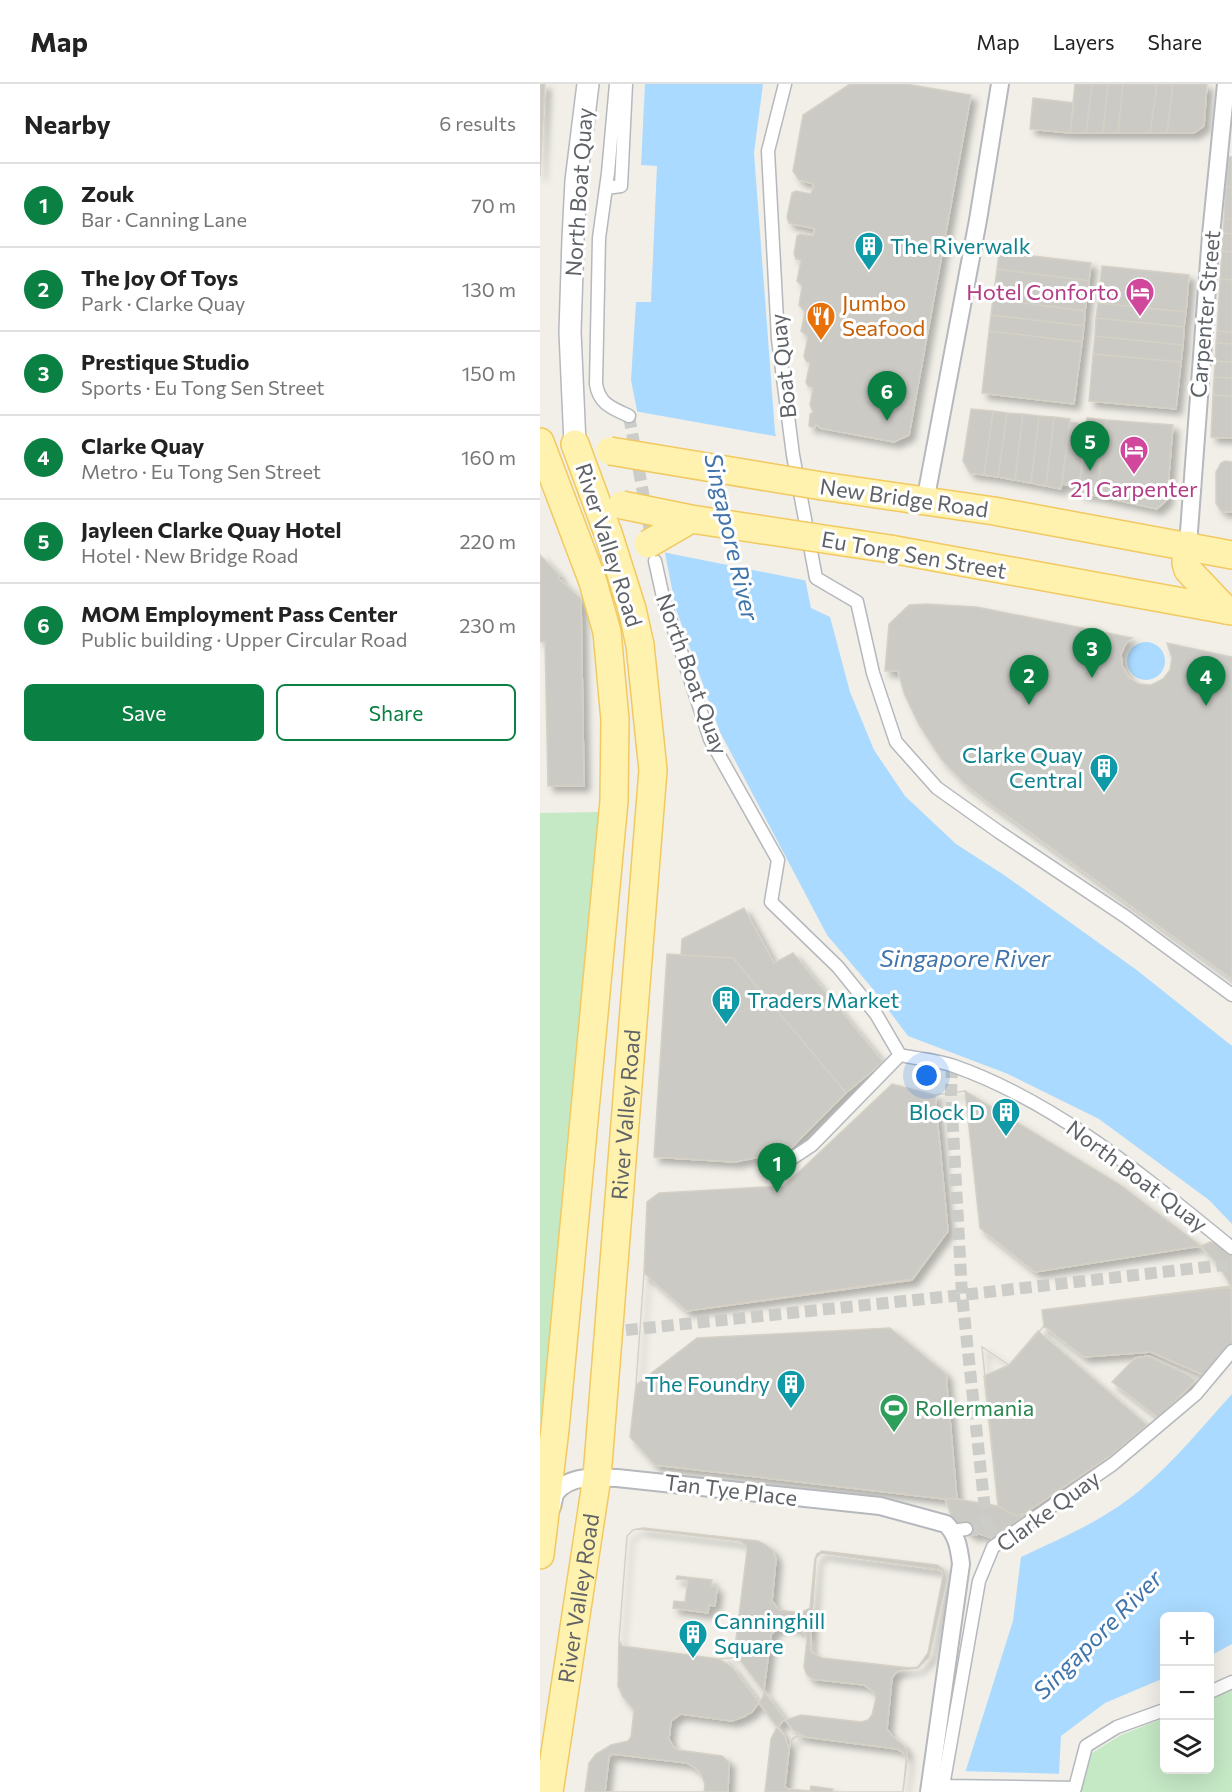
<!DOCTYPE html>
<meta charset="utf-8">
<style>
body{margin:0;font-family:Commissioner,sans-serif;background:#f6f6f6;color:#222}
.controls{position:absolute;right:18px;bottom:18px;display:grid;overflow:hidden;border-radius:9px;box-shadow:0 6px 24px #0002}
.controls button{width:54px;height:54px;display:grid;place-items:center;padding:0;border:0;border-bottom:2px solid #e0e0e0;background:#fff;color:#222;font:30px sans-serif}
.you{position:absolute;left:387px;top:992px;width:21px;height:21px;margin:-15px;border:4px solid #fff;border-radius:50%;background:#1a73e8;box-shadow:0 0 0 9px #1a73e833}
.badge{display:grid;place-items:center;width:39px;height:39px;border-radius:50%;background:#0b8043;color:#fff;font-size:20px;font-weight:700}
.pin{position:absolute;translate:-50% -50px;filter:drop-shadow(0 2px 3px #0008)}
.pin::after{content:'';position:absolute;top:32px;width:21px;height:18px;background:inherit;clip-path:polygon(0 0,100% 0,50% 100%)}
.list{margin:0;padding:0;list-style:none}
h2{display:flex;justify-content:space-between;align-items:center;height:78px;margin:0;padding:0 24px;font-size:26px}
h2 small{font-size:20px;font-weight:400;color:#767676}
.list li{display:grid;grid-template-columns:39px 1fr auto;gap:18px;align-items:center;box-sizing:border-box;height:84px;padding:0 24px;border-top:2px solid #e0e0e0}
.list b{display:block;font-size:22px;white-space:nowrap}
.list p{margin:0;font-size:20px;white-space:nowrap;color:#767676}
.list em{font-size:20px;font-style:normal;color:#767676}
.actions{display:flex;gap:12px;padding:18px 24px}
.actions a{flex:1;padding:14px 0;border:2px solid #0b8043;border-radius:9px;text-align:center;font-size:21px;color:#0b8043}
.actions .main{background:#0b8043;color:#fff}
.icon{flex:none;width:33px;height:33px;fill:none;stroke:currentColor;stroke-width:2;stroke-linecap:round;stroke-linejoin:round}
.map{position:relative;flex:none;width:692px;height:1708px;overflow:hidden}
header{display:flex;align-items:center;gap:36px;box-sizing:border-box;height:84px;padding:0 30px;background:#fff;border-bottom:2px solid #e0e0e0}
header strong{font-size:28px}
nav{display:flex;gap:33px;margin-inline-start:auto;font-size:21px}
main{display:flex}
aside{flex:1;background:#fff}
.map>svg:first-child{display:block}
.green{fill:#c5e8c5}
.water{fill:#aadaff}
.pier{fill:#f1efe8}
.building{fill:#cccac5;stroke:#d6d1c6;stroke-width:1.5;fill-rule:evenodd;filter:url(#shadow)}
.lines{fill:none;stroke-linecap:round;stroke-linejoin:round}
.pedestrian-tunnel{stroke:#ccccc8;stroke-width:12;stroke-dasharray:12 6;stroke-linecap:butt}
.pedestrian-casing{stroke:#b5b8bc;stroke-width:15}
.minor-casing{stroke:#b5b8bc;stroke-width:20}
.tertiary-casing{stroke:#b5b8bc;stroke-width:24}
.primary-casing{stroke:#f2c960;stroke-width:30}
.pedestrian{stroke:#fff;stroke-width:12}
.minor{stroke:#fff;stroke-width:16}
.tertiary{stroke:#fff;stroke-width:21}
.primary{stroke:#fff2af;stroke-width:27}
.primary-bridge-casing{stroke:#f2c960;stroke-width:30;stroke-linecap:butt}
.primary-bridge{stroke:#fff2af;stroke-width:27}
.labels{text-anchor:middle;stroke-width:6;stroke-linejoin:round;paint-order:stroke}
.street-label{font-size:22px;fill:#5f6368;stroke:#fff}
.culture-label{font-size:22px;fill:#0d838f;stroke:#fff;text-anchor:start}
.hotel-label{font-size:22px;fill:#b23c85;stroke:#fff;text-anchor:end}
.food-label{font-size:22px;fill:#c56008;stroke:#fff;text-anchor:start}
.leisure-label{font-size:22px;fill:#27864d;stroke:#fff;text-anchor:start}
.water-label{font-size:24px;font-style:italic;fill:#4174aa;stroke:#fff}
</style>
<header>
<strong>Map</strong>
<nav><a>Map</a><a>Layers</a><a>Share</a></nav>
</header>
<main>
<aside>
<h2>Nearby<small>6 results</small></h2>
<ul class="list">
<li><span class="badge">1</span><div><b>Zouk</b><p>Bar · Canning Lane</p></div><em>70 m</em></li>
<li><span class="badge">2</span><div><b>The Joy Of Toys</b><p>Park · Clarke Quay</p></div><em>130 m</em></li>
<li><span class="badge">3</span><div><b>Prestique Studio</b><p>Sports · Eu Tong Sen Street</p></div><em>150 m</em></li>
<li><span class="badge">4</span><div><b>Clarke Quay</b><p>Metro · Eu Tong Sen Street</p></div><em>160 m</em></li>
<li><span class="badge">5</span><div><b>Jayleen Clarke Quay Hotel</b><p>Hotel · New Bridge Road</p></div><em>220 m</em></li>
<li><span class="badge">6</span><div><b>MOM Employment Pass Center</b><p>Public building · Upper Circular Road</p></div><em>230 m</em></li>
</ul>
<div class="actions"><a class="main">Save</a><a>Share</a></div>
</aside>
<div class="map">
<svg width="692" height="1708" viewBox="0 0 692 1708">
<defs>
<filter id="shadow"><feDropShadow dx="5.5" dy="5.5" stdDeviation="3" flood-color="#0004"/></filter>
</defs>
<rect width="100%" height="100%" fill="#f1efe8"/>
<path class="green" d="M60 728 4 1313 0 1341V729Z
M692 1603V1708H540V1703L552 1669 581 1651 624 1634V1686H670V1614Z"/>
<path class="water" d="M105 0H223L214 69 235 348 271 524 290 533 310 608 334 666 365 712 416 760 464 791 598 887 692 962V1140L669 1116 559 1035 468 990 368 952 332 904 287 851 180 648 136 525 91 296 96 218H111L117 82 101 81Z
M587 577a19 19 0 1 1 38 0a19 19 0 1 1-38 0Z
M692 1310V1560L670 1572V1532H624V1594L565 1619 521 1652 518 1708H419L473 1537 481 1473C522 1454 564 1436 599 1407 633 1379 662 1343 692 1310Z"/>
<path class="pier" d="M94 327 240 353 268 497 122 468Z
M422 1687 522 1690 521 1708H416Z"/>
<path class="building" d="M0 0H5L0 92Z
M310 0H366L431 11 369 351 354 358 280 344 276 340 274 344 269 342 270 330 273 328 270 321 273 304 268 302 266 298 270 279 266 277 264 272 268 253 261 247 265 228 259 221 262 202 257 197 261 176 256 175 254 170 257 152 260 150 273 152 275 145 249 139 247 133 252 109 256 107 271 110 274 100 259 96 253 87 263 31Z
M535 0H552L546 49H530Z
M552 0H568L563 49H546Z
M568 0H583L578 49H563Z
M583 0H617L610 49H578Z
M617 0H633L627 49H610Z
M633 0H667L664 42 654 49H627Z
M493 14 534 19 530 49 490 45Z
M688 73H692V103H686Z
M686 103H692V135H684Z
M684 135H692V150L683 149Z
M683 149 692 150V168L682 167Z
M682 167 692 168V196L680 195Z
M459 168 551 179 549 197 457 185Z
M562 182 649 191 646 228 558 219Z
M457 185 549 197 545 227 453 215Z
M680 195 692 196V248L677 247Z
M453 215 545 227 544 242 451 231Z
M558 219 646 228 644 243 556 234Z
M451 231 544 242 542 258 449 247Z
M556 234 644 243 643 261 555 252Z
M449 247 542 258 534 320 442 309Z
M677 247 692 248V260L676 259Z
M555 252 643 261 641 278 553 270Z
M676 259 692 260V278L675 277Z
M553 270 641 278 636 325 549 317Z
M675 277 692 278V294L674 293Z
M674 293 692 294V312L673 311Z
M673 311 692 312V354L671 353Z
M431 325 453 327 444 391 430 389 423 377Z
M453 327 467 329 458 393 444 391Z
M467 329 483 330 475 396 458 393Z
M483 330 499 332 491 399 475 396Z
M499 332 514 333 506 402 491 399Z
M514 333 530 335 521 405 506 402Z
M547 334 566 336 557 412 539 409Z
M566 336 633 341 627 416 617 425 557 412Z
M530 338 537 339V342L547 344 539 402 522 400Z
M685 377 692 378V428L681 427 676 419V388L681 379Z
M0 471 20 492 18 494 41 515 44 702H8L5 558H0Z
M386 520 437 523 592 554 586 559 581 570 582 582 589 594 599 600 611 601 623 595 630 586 632 574 627 559 692 573V895L448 718 424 699 402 676 379 641 364 609 358 587H345L349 540 369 521Z
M204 824 234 879 253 869 343 978 306 1009 193 874 141 871 142 855Z
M127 870 193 874 306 1009 248 1067 195 1078 114 1073Z
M352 1000 395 1011 408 1147 372 1195 147 1227 104 1189 107 1118 119 1109 244 1102Z
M425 1007 440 1144 495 1188 661 1162 679 1182 691 1202 502 1226 504 1242 469 1281 442 1263 458 1422 417 1415 406 1290 350 1244 157 1254 96 1301 104 1189 147 1227 372 1195 408 1147 395 1011Z
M425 1007 440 1144 495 1188 661 1162 670 1158 685 1161 692 1166V1203L502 1226 504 1242 469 1281 444 1292 458 1422 476 1432 485 1429 473 1445 455 1455 440 1450 432 1451 413 1436 405 1415H417L406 1290 350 1244 157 1254 96 1301 104 1189 147 1227 372 1196 408 1147 395 1011Z
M425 1007 579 1100 661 1162 495 1188 440 1144Z
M691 1202 692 1260 664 1291 611 1268 544 1273 504 1242 502 1226Z
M350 1244 406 1290 417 1415H405L115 1381 90 1353 96 1301 157 1254Z
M498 1247 607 1341 571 1371 485 1429 476 1432 458 1422 442 1263 469 1281Z
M609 1272 650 1292 655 1297 619 1334 572 1298 595 1274Z
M103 1444 218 1457 226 1461 233 1467 236 1475 232 1517 239 1526 261 1529 270 1524 275 1475 277 1470 282 1467 397 1481 403 1485 407 1495 389 1573 378 1584 361 1586 356 1588 352 1594 347 1645 352 1652 364 1662 367 1669 363 1708H225L231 1655 236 1645 243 1637 261 1631 321 1638 328 1636 332 1631 336 1614 334 1608 324 1601 272 1595 267 1591 264 1583 267 1555 265 1549 254 1543 239 1542 231 1551 223 1613 212 1628 203 1633 192 1637 141 1630 131 1637 129 1655 134 1664 138 1666 182 1672 189 1678 188 1708H45L49 1679 56 1670 71 1661 88 1657 91 1653 94 1626 83 1613 78 1602 79 1556 87 1452 93 1446Z
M98 1445 200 1457 206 1461 207 1467 194 1571 191 1574 179 1575 82 1562 79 1556 87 1452 93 1446ZM137 1492 172 1496 171 1502 177 1503 175 1522 169 1521 168 1529 133 1524 134 1517 145 1518 148 1496 136 1495Z
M281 1469 402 1486 403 1492 388 1569 378 1583 370 1584 282 1574 272 1569 270 1565 276 1474Z
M195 1560 200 1576 253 1646 267 1653 257 1652 253 1654 250 1658 249 1666 245 1653 192 1583 179 1575 191 1574 194 1571Z
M257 1652 357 1665 363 1668 367 1677 363 1708H292L293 1705 271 1702 270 1707 247 1705 245 1702 250 1658Z
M72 1670 147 1679 156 1684 161 1690 165 1700 164 1708H65L69 1673Z"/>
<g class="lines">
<path class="pedestrian-tunnel" d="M89 332 112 458
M412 982 411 1009 422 1211 447 1445
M68 1248 422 1211 692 1180
M426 1445 467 1448"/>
<g class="pedestrian-casing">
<path id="pedestrian" d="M76 0 68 89 59 154 56 300C59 320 72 324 89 332
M245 0 228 67 238 255 253 371 276 494 317 518 333 589 356 658 397 704 459 748 586 833 692 911
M66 104 81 102 86 0
M115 477 123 513 170 655 238 776 231 818 298 883 336 930 360 971C378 975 397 976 414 982 519 1019 607 1095 692 1164
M242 1081 272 1061 360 971
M413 1447 426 1445
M670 1608 692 1598
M405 1702 535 1704 546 1662 577 1643 624 1626
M402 1708 439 1497 453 1463 573 1380 656 1310 692 1267"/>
</g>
<g class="minor-casing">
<path id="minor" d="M385 418 438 136 460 0
M648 461 671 151 686 0
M12 1423C13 1419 14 1412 16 1409 28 1391 58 1393 77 1394L340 1422 406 1440C417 1451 419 1464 421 1480L389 1708"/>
</g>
<g class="tertiary-casing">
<path id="tertiary" d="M35 360 30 248 33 155 36 97 48 0"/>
</g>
<g class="primary-casing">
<g id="primary">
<path d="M0 358 53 498 67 548 75 636 74 717 15 1345 0 1471"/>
<path d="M282 402 454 427 692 471"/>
<path d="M648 461 646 479 648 486 686 526"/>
<path d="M350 465 692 527"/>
<path id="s1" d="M9 1708 57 1393 113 686 100 561 92 525 69 452 35 360"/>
</g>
</g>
<use href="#pedestrian" class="pedestrian"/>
<use href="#minor" class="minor"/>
<use href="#tertiary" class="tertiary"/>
<use href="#primary" class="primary"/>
<g class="primary-bridge-casing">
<path id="primary-bridge" d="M70 367 282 402
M82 421 151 435 350 465
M108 460 151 435"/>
</g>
<use href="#primary-bridge" class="primary-bridge"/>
</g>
<defs>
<g id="building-pin" transform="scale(1.5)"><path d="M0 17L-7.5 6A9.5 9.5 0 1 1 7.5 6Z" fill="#0f9aa8" stroke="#fff"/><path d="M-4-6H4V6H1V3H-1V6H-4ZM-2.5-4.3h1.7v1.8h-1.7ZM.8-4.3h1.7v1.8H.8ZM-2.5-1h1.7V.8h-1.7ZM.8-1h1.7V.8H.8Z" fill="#fff"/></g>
<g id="hotel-pin" transform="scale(1.5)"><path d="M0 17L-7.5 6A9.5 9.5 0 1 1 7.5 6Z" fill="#d1479c" stroke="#fff"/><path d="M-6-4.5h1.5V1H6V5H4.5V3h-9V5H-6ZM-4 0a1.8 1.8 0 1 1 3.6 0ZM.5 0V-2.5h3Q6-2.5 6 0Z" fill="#fff"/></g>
<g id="restaurant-pin" transform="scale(1.5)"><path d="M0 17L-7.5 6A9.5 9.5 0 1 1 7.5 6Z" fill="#e8710a" stroke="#fff"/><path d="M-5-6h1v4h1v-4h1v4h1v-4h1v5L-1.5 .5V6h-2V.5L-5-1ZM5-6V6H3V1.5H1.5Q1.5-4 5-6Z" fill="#fff"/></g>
<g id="stadium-pin" transform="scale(1.5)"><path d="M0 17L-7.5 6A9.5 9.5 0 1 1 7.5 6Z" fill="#2e9e5b" stroke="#fff"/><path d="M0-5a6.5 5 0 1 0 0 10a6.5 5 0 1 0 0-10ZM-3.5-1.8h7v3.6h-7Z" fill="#fff"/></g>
</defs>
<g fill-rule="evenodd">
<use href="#building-pin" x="329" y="162"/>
<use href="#hotel-pin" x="600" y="208"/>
<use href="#restaurant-pin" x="281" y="232"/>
<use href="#hotel-pin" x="594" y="366"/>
<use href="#building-pin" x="564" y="684"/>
<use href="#building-pin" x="186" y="916"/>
<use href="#building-pin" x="466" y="1028"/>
<use href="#building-pin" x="251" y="1300"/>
<use href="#stadium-pin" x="354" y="1324"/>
<use href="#building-pin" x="153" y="1550"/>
</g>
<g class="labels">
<g class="street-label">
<text transform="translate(39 108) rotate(-86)" y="8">North Boat Quay</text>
<text transform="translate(665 230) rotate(-85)" y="8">Carpenter Street</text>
<text transform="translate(243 282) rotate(-96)" y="8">Boat Quay</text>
<text transform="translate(364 414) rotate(8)" y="8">New Bridge Road</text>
<text transform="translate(69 461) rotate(72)" y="8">River Valley Road</text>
<text transform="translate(374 471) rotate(10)" y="8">Eu Tong Sen Street</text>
<text transform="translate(152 590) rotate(70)" y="8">North Boat Quay</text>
<text dy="8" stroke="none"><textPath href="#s1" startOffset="682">River Valley Road</textPath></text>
<text transform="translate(597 1092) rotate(37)" y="8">North Boat Quay</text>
<text transform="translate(191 1406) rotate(7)" y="8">Tan Tye Place</text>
<text transform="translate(508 1427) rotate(-36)" y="8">Clarke Quay</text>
<text dy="8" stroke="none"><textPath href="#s1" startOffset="196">River Valley Road</textPath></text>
</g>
<g class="culture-label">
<text x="350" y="170">The Riverwalk</text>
<text x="543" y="679" text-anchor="end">Clarke Quay<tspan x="543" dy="25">Central</tspan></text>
<text x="207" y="924">Traders Market</text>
<text x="445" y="1036" text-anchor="end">Block D</text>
<text x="230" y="1308" text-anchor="end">The Foundry</text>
<text x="174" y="1545">Canninghill<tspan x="174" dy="25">Square</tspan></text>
</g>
<g class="hotel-label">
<text x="579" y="216">Hotel Conforto</text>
<text x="594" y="413" text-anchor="middle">21 Carpenter</text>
</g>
<g class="food-label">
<text x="302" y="227">Jumbo<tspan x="302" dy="25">Seafood</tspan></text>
</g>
<g class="leisure-label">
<text x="375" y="1332">Rollermania</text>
</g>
<g class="water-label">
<text transform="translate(191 453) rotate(77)" y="8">Singapore River</text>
<text x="425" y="883">Singapore River</text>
<text transform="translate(558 1551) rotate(-45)" y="8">Singapore River</text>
</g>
</g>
</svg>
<div class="controls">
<button>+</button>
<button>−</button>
<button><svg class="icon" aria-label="layers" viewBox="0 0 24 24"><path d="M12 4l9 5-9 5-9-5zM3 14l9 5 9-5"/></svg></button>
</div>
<div class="you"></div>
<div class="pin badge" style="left:237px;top:1109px">1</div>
<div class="pin badge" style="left:489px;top:621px">2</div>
<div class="pin badge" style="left:552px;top:594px">3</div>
<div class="pin badge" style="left:666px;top:622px">4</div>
<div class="pin badge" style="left:550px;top:387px">5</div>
<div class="pin badge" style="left:347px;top:337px">6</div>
</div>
</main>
